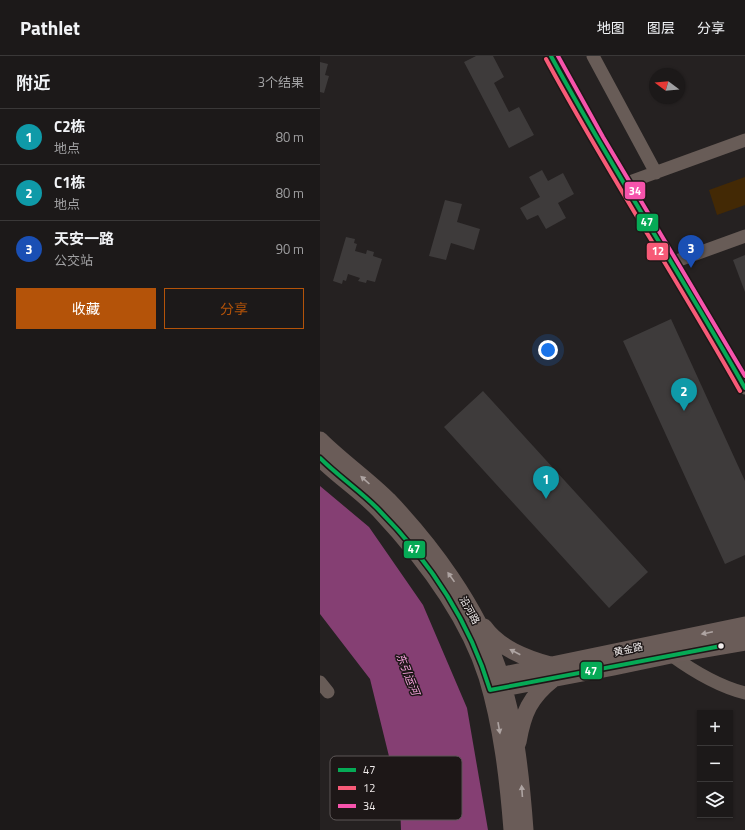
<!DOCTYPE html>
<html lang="zh">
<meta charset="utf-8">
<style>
body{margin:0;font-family:"Titillium Web","Noto Sans SC",sans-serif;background:#252222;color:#f1f3f6}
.controls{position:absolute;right:12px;bottom:12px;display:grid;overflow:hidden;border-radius:0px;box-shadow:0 1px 3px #0004}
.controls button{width:36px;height:36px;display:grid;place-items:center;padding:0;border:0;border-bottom:1px solid #3a3838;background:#1c1919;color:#f1f3f6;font:20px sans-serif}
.compass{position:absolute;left:329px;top:12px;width:36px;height:36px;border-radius:50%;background:#1c1919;box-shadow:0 1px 3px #0004;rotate:286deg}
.you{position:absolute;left:228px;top:294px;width:14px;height:14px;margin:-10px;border:3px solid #fff;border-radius:50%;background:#1a73e8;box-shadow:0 0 0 6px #1a73e833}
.badge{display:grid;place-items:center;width:26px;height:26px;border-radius:50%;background:#b45309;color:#fff;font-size:13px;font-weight:700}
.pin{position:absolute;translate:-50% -33px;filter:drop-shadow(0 1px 2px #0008)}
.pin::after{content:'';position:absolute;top:21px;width:14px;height:12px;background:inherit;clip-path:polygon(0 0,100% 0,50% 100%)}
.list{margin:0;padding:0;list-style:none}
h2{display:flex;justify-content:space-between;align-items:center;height:52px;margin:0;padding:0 16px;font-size:17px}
h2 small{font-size:13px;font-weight:400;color:#a0a0a2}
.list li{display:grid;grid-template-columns:26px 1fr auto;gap:12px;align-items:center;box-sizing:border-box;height:56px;padding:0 16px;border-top:1px solid #3a3838}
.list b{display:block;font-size:15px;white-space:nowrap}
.list p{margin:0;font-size:13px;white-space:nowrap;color:#a0a0a2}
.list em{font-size:13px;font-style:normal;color:#a0a0a2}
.actions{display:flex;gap:8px;padding:12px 16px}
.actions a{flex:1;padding:9px 0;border:1px solid #b45309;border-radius:0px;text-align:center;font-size:14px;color:#b45309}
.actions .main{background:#b45309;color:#fff}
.icon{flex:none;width:22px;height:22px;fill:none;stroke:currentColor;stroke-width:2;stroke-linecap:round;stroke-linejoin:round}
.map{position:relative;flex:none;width:425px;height:774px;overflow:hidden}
header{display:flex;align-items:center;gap:24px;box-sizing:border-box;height:56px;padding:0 20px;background:#1c1919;border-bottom:1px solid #3a3838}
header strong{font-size:19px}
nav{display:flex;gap:22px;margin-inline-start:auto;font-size:14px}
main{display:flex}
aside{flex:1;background:#1c1919}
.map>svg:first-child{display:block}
.green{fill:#432905}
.water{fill:#853f73}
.building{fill:#3e3b3b}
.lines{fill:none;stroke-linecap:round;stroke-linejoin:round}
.minor{stroke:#685c57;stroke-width:13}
.major{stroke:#6a5c58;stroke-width:17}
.bus-1-casing{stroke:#1d1717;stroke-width:7}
.bus-2-casing{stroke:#1d1717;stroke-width:7}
.bus-3-casing{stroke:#1d1717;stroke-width:7}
.bus-1{stroke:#06aa56;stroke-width:4}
.bus-2{stroke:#f75a77;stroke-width:4}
.bus-3{stroke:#f653ac;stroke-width:4}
.oneway{fill:#aea4a2}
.bus-dot{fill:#f1ecec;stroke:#1d1717;stroke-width:1.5}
.labels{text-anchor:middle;stroke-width:3;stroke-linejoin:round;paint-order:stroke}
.street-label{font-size:10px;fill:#f1ecec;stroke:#1d1717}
.water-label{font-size:11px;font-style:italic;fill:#f8a3df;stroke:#1d1717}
.key{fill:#1d1717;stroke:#5d5757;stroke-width:1}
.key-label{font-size:11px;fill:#f1ecec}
.line-badge{stroke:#1d1717;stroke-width:1.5}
.badge-label{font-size:11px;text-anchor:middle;font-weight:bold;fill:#fff}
</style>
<header>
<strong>Pathlet</strong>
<nav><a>地图</a><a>图层</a><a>分享</a></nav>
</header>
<main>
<aside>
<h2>附近<small>3个结果</small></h2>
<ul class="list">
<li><span class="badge" style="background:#0f9aa8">1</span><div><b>C2栋</b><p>地点</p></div><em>80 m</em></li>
<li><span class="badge" style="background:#0f9aa8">2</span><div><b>C1栋</b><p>地点</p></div><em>80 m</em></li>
<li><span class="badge" style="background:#1a4fb4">3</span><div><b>天安一路</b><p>公交站</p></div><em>90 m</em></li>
</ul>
<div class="actions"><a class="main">收藏</a><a>分享</a></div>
</aside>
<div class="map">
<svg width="425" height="774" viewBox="0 0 425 774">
<rect width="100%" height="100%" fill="#252121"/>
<path class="green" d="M425 121V149L397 159 389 134Z"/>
<path class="water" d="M0 430 49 471 103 549 147 652 168 774H81L80 745 50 623 0 558Z"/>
<path class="building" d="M156 0H173L184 21 174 27 189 56 199 51 214 79 189 92 144 6Z
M0 6 8 8 5 19 9 20 4 37 0 36Z
M222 114 228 125 243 117 254 138 238 147 246 162 226 173 218 159 207 164 200 152 220 141 209 121Z
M125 144 142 148 137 166 160 173 154 194 131 187 126 204 109 200Z
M26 181 35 183 34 187 37 188 35 195 46 198 47 194 54 196 53 200 62 203 55 226 47 224 46 227 38 225 40 222 28 218 26 225 23 224 22 228 13 225Z
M425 199V236L413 204Z
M351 263 425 425V499L405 508 303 285Z
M163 335 328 516 289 552 124 371Z"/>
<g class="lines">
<path class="minor" d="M231 0C291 114 363 220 425 332
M273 0 336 117
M304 128 425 84
M351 207 425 180
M351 599C373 615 397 630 425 637
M0 626 8 636"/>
<path class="major" d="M0 384C21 405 47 423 68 444 112 490 156 550 177 610 195 662 201 719 205 774
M0 402C19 421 41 435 59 454 104 502 147 558 167 621 182 671 188 723 192 774
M164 571C179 592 205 602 230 609
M169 622 425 569
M172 634 294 611 351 599 425 586
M198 686C203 657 210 641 233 623"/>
<g class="bus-1-casing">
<path id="bus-1" d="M231 0C292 113 362 220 425 332
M0 402C18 420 39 434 57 452 109 504 149 564 170 634L401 590"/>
</g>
<g class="bus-2-casing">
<path id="bus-2" d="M226 3C287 116 357 223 420 335"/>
</g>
<g class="bus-3-casing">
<path id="bus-3" d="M238 0 283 81 425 320"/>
</g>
<use href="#bus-1" class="bus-1"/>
<use href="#bus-2" class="bus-2"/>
<use href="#bus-3" class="bus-3"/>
</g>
<defs><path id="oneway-solid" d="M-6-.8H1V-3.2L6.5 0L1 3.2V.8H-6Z"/></defs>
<g class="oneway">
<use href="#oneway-solid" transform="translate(45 424) rotate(-138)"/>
<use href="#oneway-solid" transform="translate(131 521) rotate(-125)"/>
<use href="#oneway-solid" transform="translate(387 577) rotate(168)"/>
<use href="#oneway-solid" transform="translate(195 596) rotate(-153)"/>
<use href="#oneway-solid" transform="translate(179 672) rotate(80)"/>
<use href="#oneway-solid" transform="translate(202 735) rotate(-94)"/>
</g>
<circle class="bus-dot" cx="401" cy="590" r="3.5"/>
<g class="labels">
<g class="street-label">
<text transform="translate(150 554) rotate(61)" y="4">沿河路</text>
<text transform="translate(308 593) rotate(-12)" y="4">黄金路</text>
</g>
<g class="water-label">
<text transform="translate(88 618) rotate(68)" y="4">东引运河</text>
</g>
</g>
<rect x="10" y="700" width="132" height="64" rx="6" class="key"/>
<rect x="18" y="712" width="18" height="4" fill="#06aa56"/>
<rect x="18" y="730" width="18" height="4" fill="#f75a77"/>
<rect x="18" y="748" width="18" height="4" fill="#f653ac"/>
<g class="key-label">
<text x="43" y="718">47</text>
<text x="43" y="736">12</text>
<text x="43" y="754">34</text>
</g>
<g class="line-badge">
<rect x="304" y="125" width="22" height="19" rx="4" fill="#f653ac"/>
<rect x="316" y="157" width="23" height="19" rx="4" fill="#06aa56"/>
<rect x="326" y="186" width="23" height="19" rx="4" fill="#f75a77"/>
<rect x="83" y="484" width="23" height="19" rx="4" fill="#06aa56"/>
<rect x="260" y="605" width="23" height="19" rx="4" fill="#06aa56"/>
</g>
<g class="badge-label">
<text x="315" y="139">34</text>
<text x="327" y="170">47</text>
<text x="338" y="199">12</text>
<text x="94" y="497">47</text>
<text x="271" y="619">47</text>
</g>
</svg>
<div class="controls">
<button>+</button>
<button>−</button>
<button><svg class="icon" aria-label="layers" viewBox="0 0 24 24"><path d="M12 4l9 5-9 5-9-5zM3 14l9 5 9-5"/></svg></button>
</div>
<svg class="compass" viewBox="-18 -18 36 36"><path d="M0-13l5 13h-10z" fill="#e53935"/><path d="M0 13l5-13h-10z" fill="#a0a0a2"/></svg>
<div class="you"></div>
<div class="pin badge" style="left:226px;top:443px;background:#0f9aa8">1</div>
<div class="pin badge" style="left:364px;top:355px;background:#0f9aa8">2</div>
<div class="pin badge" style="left:371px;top:212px;background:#1a4fb4">3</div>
</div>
</main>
